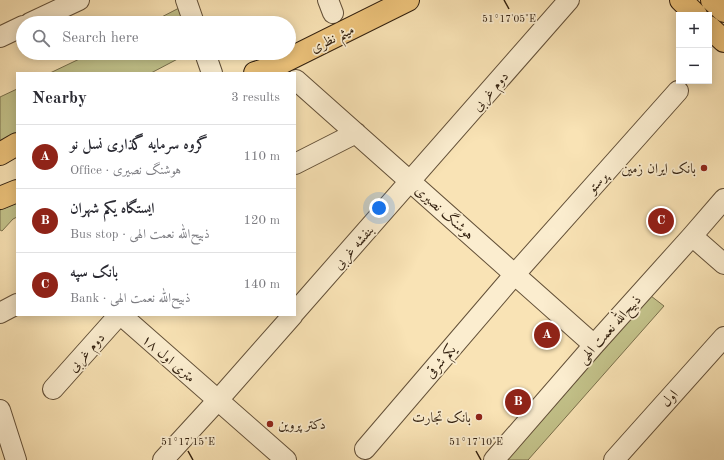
<!DOCTYPE html>
<meta charset="utf-8">
<style>
body{margin:0;font-family:"Old Standard TT",Amiri,serif;background:#f7f7f7;color:#2b2b33}
.controls{position:absolute;right:12px;top:12px;display:grid;overflow:hidden;border-radius:0px;box-shadow:0 2px 10px #0003}
.controls button{width:36px;height:36px;display:grid;place-items:center;padding:0;border:0;border-bottom:1px solid #e1e1e2;background:#fff;color:#2b2b33;font:20px sans-serif}
.you{position:absolute;left:379px;top:208px;width:14px;height:14px;margin:-10px;border:3px solid #fff;border-radius:50%;background:#1a73e8;box-shadow:0 0 0 6px #1a73e833}
.badge{display:grid;place-items:center;width:26px;height:26px;border-radius:50%;background:#8f2418;color:#fff;font-size:13px;font-weight:700}
.pin{position:absolute;translate:-50% -50%;border:2px solid #fff;box-shadow:0 1px 4px #0006}
.list{margin:0;padding:0;list-style:none}
h2{display:flex;justify-content:space-between;align-items:center;height:52px;margin:0;padding:0 16px;font-size:17px}
h2 small{font-size:13px;font-weight:400;color:#7c7c81}
.list li{display:grid;grid-template-columns:26px 1fr auto;gap:12px;align-items:center;box-sizing:border-box;height:64px;padding:0 16px;border-top:1px solid #e1e1e2}
.list b{display:block;font-size:15px;white-space:nowrap}
.list p{margin:0;font-size:13px;white-space:nowrap;color:#7c7c81}
.list em{font-size:13px;font-style:normal;color:#7c7c81}
.icon{flex:none;width:22px;height:22px;fill:none;stroke:currentColor;stroke-width:2;stroke-linecap:round;stroke-linejoin:round}
.map{position:relative;flex:none;width:724px;height:460px;overflow:hidden}
.search{position:absolute;background:#fff;box-shadow:0 2px 10px #0003;left:16px;top:16px;width:280px;height:44px;display:flex;align-items:center;gap:10px;box-sizing:border-box;padding:0 14px;border-radius:22px;color:#7c7c81;font-size:15px}
.panel{position:absolute;background:#fff;box-shadow:0 2px 10px #0003;left:16px;top:72px;width:280px;height:244px;border-radius:0px}
.map>svg:first-child{display:block}
.green{fill:#c3c28a;stroke:#7a704c}
.lines{fill:none;stroke-linecap:round;stroke-linejoin:round}
.minor-casing{stroke:#635038;stroke-width:22}
.major-casing{stroke:#311f0e;stroke-width:24}
.minor{stroke:#fbedcf;stroke-width:20}
.major{stroke:#ecc27a;stroke-width:22}
.ticks{fill:none;stroke:#311f0e;stroke-width:1.5}
.poi-dot{fill:#8f2418;stroke:#fbedcf;stroke-width:1.5}
.labels{text-anchor:middle;stroke-width:3.5;stroke-linejoin:round;paint-order:stroke}
.street-label{font-size:14px;fill:#311f0e;stroke:#fbedcf}
.poi-label{font-size:14px;fill:#311f0e;stroke:#fbedcf;text-anchor:end}
.ticks-label{font-size:10px;text-anchor:middle;fill:#311f0e;stroke:#fbedcf;stroke-width:3.5;stroke-linejoin:round;paint-order:stroke}
</style>
<div class="map">
<svg width="724" height="460" viewBox="0 0 724 460">
<rect width="100%" height="100%" fill="#f9e3b5"/>
<filter id="stains"><feTurbulence type="fractalNoise" baseFrequency=".005" numOctaves="4"/><feColorMatrix values="0 0 0 0 .2 0 0 0 0 .09 0 0 0 0 .02 0 0 0 .5 -.17"/></filter>
<radialGradient id="worn" r=".72"><stop offset=".6" stop-color="#630" stop-opacity="0"/><stop offset="1" stop-color="#630" stop-opacity=".3"/></radialGradient>
<path class="green" d="M181 7 187 23H150Z
M92 53H189L151 73H50Z
M17 89V135L0 142V97Z
M17 203V217L13 219 2 231 0 230V210Z
M651 296 664 306 528 460H507Z"/>
<g class="lines">
<g class="minor-casing">
<path id="minor" d="M186 0 194 23
M328 0 333 13
M30 23 79 0
M0 37 23 26
M205 53 212 73
M296 80 594 345
M295 164 356 133
M692 236 724 264
M295 312 569 0
M0 313 17 304
M121 315 286 460
M53 389 119 315
M0 410 16 460
M365 449 515 274 678 91
M163 460 218 400 293 315
M494 460 594 345 692 236 724 199
M614 460 724 337"/>
</g>
<g class="major-casing">
<path id="major" d="M681 0 696 15
M712 0 724 11
M709 27 724 41
M255 73 271 68 408 0
M0 154 17 144
M0 198 17 191"/>
</g>
<use href="#minor" class="minor"/>
<use href="#major" class="major"/>
</g>
<path class="ticks" d="M504 0 509 9M188 451 193 460M476 451 481 460"/>
<g class="poi-dot">
<circle cx="704" cy="168" r="4"/>
<circle cx="479" cy="417" r="4"/>
<circle cx="270" cy="424" r="4"/>
</g>
<g class="labels">
<g class="street-label">
<text transform="translate(332 38) rotate(-26)" y="5">میثم نظری</text>
<text transform="translate(490 91) rotate(-49)" y="5">دوم غربی</text>
<text transform="translate(597 182) rotate(-48)" y="5">پرستو</text>
<text transform="translate(445 212) rotate(42)" y="5">هوشنگ نصیری</text>
<text transform="translate(353 247) rotate(-49)" y="5">بنفشه غربی</text>
<text transform="translate(609 329) rotate(-48)" y="5">ذبیح‌الله نعمت الهی</text>
<text transform="translate(86 352) rotate(-48)" y="5">دوم غربی</text>
<text transform="translate(169 358) rotate(41)" y="5">۱۸ متری اول</text>
<text transform="translate(440 361) rotate(-49)" y="5">یکم شرقی</text>
<text transform="translate(669 398) rotate(-48)" y="5">اول</text>
</g>
<g class="poi-label">
<text x="696" y="173">بانک ایران زمین</text>
<text x="471" y="422">بانک تجارت</text>
<text x="278" y="429" text-anchor="start">دکتر پروین</text>
</g>
</g>
<g class="ticks-label">
<text x="509" y="22">51°17'05"E</text>
<text x="188" y="445">51°17'15"E</text>
<text x="476" y="445">51°17'10"E</text>
</g>
<rect width="100%" height="100%" filter="url(#stains)"/>
<rect width="100%" height="100%" fill="url(#worn)"/>
</svg>
<div class="controls">
<button>+</button>
<button>−</button>
</div>
<div class="you"></div>
<div class="pin badge" style="left:547px;top:335px">A</div>
<div class="pin badge" style="left:518px;top:402px">B</div>
<div class="pin badge" style="left:661px;top:221px">C</div>
<div class="search"><svg class="icon" aria-label="search" viewBox="0 0 24 24"><circle cx="10" cy="10" r="6"/><path d="M15 15l6 6"/></svg>Search here</div>
<section class="panel">
<h2>Nearby<small>3 results</small></h2>
<ul class="list">
<li><span class="badge">A</span><div><b>گروه سرمایه گذاری نسل نو</b><p>Office · هوشنگ نصیری</p></div><em>110 m</em></li>
<li><span class="badge">B</span><div><b>ایستگاه یکم شهران</b><p>Bus stop · ذبیح‌الله نعمت الهی</p></div><em>120 m</em></li>
<li><span class="badge">C</span><div><b>بانک سپه</b><p>Bank · ذبیح‌الله نعمت الهی</p></div><em>140 m</em></li>
</ul>
</section>
</div>
